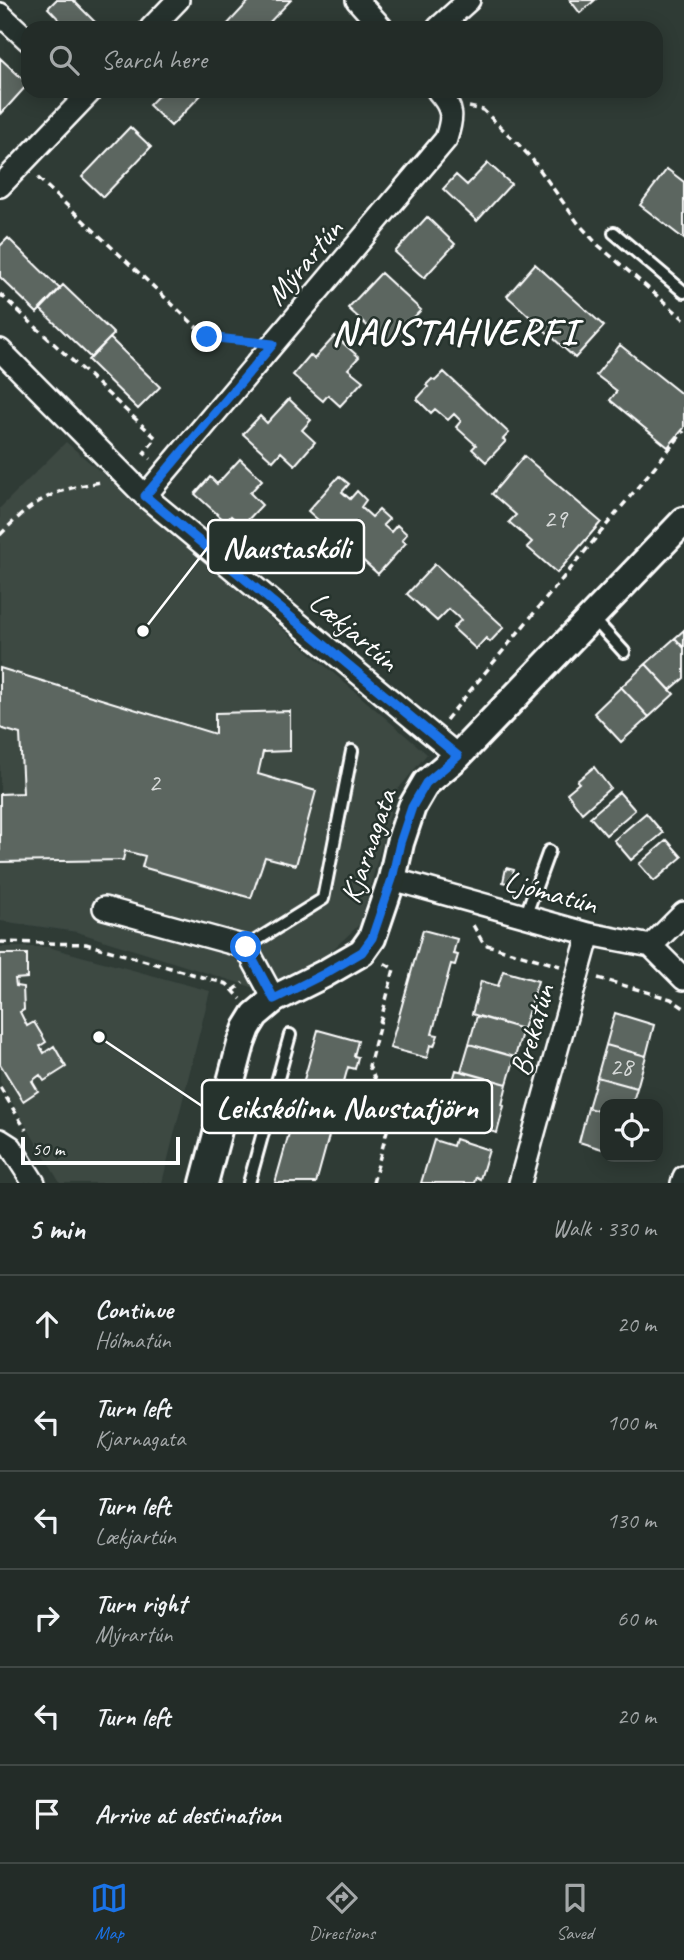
<!DOCTYPE html>
<meta charset="utf-8">
<style>
body{margin:0;font-family:Caveat,sans-serif;background:#2f3834;color:#f1f3f6}
.controls{position:absolute;right:21px;bottom:21px;display:grid;overflow:hidden;border-radius:14px;box-shadow:0 4px 18px #0003}
.controls button{width:63px;height:63px;display:grid;place-items:center;padding:0;border:0;border-bottom:2px solid #404845;background:#232c28;color:#f1f3f6;font:35px sans-serif}
.scale{position:absolute;left:21px;bottom:18px;width:159px;box-sizing:border-box;padding-left:7px;border:4px solid #fff;border-top:0;font-size:19px;line-height:24px;white-space:nowrap;color:#fff;-webkit-text-stroke:5px #26332d;paint-order:stroke}
.stop{position:absolute;width:21px;height:21px;margin:-16px;border:5px solid #1a73e8;border-radius:50%;background:#fff}
.stop.end{background:#1a73e8;border-color:#fff;box-shadow:0 2px 7px #0008}
.list{margin:0;padding:0;list-style:none}
h2{display:flex;justify-content:space-between;align-items:center;height:91px;margin:0;padding:0 28px;font-size:30px}
h2 small{font-size:23px;font-weight:400;color:#a3a7a8}
.list li{display:grid;grid-template-columns:46px 1fr auto;gap:21px;align-items:center;box-sizing:border-box;height:98px;padding:0 28px;border-top:2px solid #404845}
.list b{display:block;font-size:26px;white-space:nowrap}
.list p{margin:0;font-size:23px;white-space:nowrap;color:#a3a7a8}
.list em{font-size:23px;font-style:normal;color:#a3a7a8}
.icon{flex:none;width:38px;height:38px;fill:none;stroke:currentColor;stroke-width:2;stroke-linecap:round;stroke-linejoin:round}
.map{position:relative;flex:none;width:684px;height:1183px;overflow:hidden}
.search{position:absolute;background:#232c28;box-shadow:0 4px 18px #0003;left:21px;right:21px;top:21px;height:77px;display:flex;align-items:center;gap:18px;box-sizing:border-box;padding:0 24px;border-radius:21px;color:#a3a7a8;font-size:26px}
.sheet{height:679px;background:#232c28}
nav{display:flex;justify-content:space-around;align-items:center;box-sizing:border-box;height:98px;border-top:2px solid #404845;background:#232c28;font-size:19px;color:#a3a7a8}
nav a{display:grid;justify-items:center;gap:4px}
nav .on{color:#1a73e8}
.map>svg:first-child{display:block}
.built{fill:#3c4842}
.building{fill:#5b6661;stroke:#fff;stroke-width:2}
.lines{fill:none;stroke-linecap:round;stroke-linejoin:round}
.service-casing{stroke:#fff;stroke-width:16}
.minor-casing{stroke:#fff;stroke-width:26}
.tertiary-casing{stroke:#fff;stroke-width:32}
.path{stroke:#fff;stroke-width:3.5;stroke-dasharray:7 5;stroke-linecap:butt}
.service{stroke:#26332d;stroke-width:10}
.minor{stroke:#26332d;stroke-width:21}
.tertiary{stroke:#26332d;stroke-width:26}
.route{stroke:#1a73e8;stroke-width:9}
.labels{text-anchor:middle;stroke-width:5;stroke-linejoin:round;paint-order:stroke}
.number-label{font-size:26px;fill:#d6d9d8}
.street-label{font-size:30px;fill:#fff;stroke:#26332d}
.district-label{font-size:37px;font-weight:bold;letter-spacing:2px;fill:#fff;stroke:#26332d}
.leader{fill:none;stroke:#fff;stroke-width:2.5}
.callout-dot{fill:#fff;stroke:#26332d;stroke-width:2.5}
.callout{fill:#26332d;stroke:#fff;stroke-width:2.5}
.callout-label{font-size:32px;text-anchor:middle;font-weight:bold;fill:#fff}
</style>
<div class="map">
<svg width="684" height="1183" viewBox="0 0 684 1183">
<rect width="100%" height="100%" fill="#2f3b35"/>
<filter id="ink" filterUnits="userSpaceOnUse"><feTurbulence type="fractalNoise" baseFrequency=".0143" numOctaves="2"/><feDisplacementMap in="SourceGraphic" scale="14" xChannelSelector="R" yChannelSelector="G"/><feConvolveMatrix kernelMatrix="1 2 1 2 8 2 1 2 1" color-interpolation-filters="sRGB"/></filter>
<g filter="url(#ink)">
<path class="built" d="M66 442 427 754 396 792 360 924 327 955 258 989 77 932 0 921V508Z
M0 947H48L210 991 162 1183H60L0 1082Z"/>
<path class="building" d="M56 0H73L101 28H67L48 8Z
M250 0H291L264 28H224Z
M570 0H595L580 13Z
M0 58 28 84 1 114 0 113Z
M163 91H205L171 126 149 105Z
M130 127 151 147 103 197 82 177Z
M488 163 511 184 477 221 443 189 456 175 467 185Z
M667 169 684 182V239L640 205Z
M427 217 455 244 424 278 395 252Z
M8 238 60 289 37 313 0 277V246Z
M535 264 604 326 575 358 507 296Z
M381 273 421 310 388 345 348 308Z
M63 285 114 334 91 358 40 309Z
M335 336 359 357 348 369 363 381 340 406 328 395 323 401 293 375 310 355 314 359Z
M110 338 160 387 138 409 88 360Z
M620 345 684 396V428L668 447 610 400 617 391 596 375Z
M444 372 509 433 503 439 506 441 486 462 472 449 476 445 456 427 461 421 454 414 448 420 435 409 431 413 417 399 428 387 426 385 432 379 435 381Z
M289 399 311 420 302 430 315 442 295 465 281 452 273 461 243 434 260 416 267 423Z
M524 456 601 522 557 573 527 547 532 542 509 522 516 515 492 494Z
M240 459 262 480 250 493 262 505 242 526 231 516 226 522 195 494 210 477 217 484Z
M339 476 349 484 342 492 350 499 357 491 366 500 361 507 372 517 379 510 389 519 383 525 391 532 397 525 407 534 402 540 406 543 378 574 308 511Z
M435 564 504 627 490 642 486 638 476 649 453 628 461 620 449 609 437 621 407 594Z
M684 630V648L675 638Z
M675 638 684 648V678L670 690 646 664Z
M646 664 674 694 649 717 621 687Z
M0 668 215 734V713L290 711V751L263 752 258 774 316 791 296 865 265 857 251 898 142 867 145 856 125 851 123 860 0 862V794L23 793 20 734 0 728Z
M621 687 649 717 621 742 594 713Z
M594 767 610 788 582 813 567 793 579 783 577 781Z
M619 792 635 810 606 835 590 817Z
M646 813 663 833 631 860 614 840Z
M667 840 682 857 654 881 639 864Z
M506 868 514 870 510 884 503 882Z
M423 930 457 939 453 954 458 955 455 965 451 964 432 1034 438 1035 434 1046 430 1045 427 1058 390 1048Z
M0 954H27V978L15 979 16 986 23 987 24 1010 20 1012 27 1026 34 1022 46 1042 40 1046 44 1053 54 1046 66 1067 44 1081 40 1075 32 1081 38 1091 23 1101 0 1064Z
M503 971 538 981 523 1029 472 1014 481 981 498 986Z
M615 1013 654 1025 646 1056 606 1045Z
M477 1016 523 1029 515 1057 469 1044Z
M318 1030 358 1041 354 1056 358 1057 355 1069 348 1067 316 1183H275Z
M469 1044 515 1057 507 1084 461 1071Z
M606 1045 646 1056 637 1088 597 1077Z
M456 1070 507 1084 502 1105 504 1106 497 1133 461 1123 464 1115 445 1109Z
M597 1077 637 1088 632 1104H605V1113L588 1108Z
M588 1108 605 1113V1150L579 1142Z
M455 1139 489 1150 480 1179 476 1177 474 1183H421L434 1140 453 1146Z"/>
<g class="lines">
<g class="service-casing">
<path id="service" d="M614 233 684 292
M593 618 624 652
M525 917 549 851
M246 947 323 899 352 751
M249 1183 290 1035"/>
</g>
<g class="minor-casing">
<path id="minor" d="M357 0 382 28
M0 14 28 40
M151 28 178 0
M438 28 469 0
M0 186 91 91
M0 350 145 496 458 756
M145 496 446 139C453 117 454 109 438 91
M392 879 589 934 651 946 684 979
M104 908 246 947 274 999
M651 946 684 913
M0 1140 11 1147 34 1183
M520 1183 589 934
M682 1183 684 1177"/>
</g>
<g class="tertiary-casing">
<path id="tertiary" d="M204 1183 241 1044 247 1028 255 1015 274 999 324 974 362 952 372 938 392 879 400 843 412 807 426 783 458 756 684 521"/>
</g>
<path class="path" d="M469 107 483 110 518 144 532 159 578 223 598 245 684 319
M38 178 207 337 247 341
M0 294 156 438 144 453 151 459
M0 535C34 500 52 490 100 482
M446 720 684 431
M473 925 483 943 487 945 560 966
M0 942 86 944 227 984 241 999
M598 978 671 999 684 1008
M233 991 243 983
M0 1087 26 1130
M373 1183 391 1116 369 1066 394 969 384 963"/>
<use href="#service" class="service"/>
<use href="#minor" class="minor"/>
<use href="#tertiary" class="tertiary"/>
</g>
</g>
<g class="lines" filter="url(#ink)">
<path class="route" d="M207 337 273 344 145 496 458 756 426 783 412 807 400 843 392 879 372 938 362 952 324 974 274 999 246 947"/>
</g>
<g class="labels">
<g class="number-label">
<text x="555" y="527">29</text>
<text x="154" y="791">2</text>
<text x="621" y="1075">28</text>
</g>
<g class="street-label">
<text transform="translate(304 262) rotate(-50)" y="10">Mýrartún</text>
<text transform="translate(354 631) rotate(40)" y="10">Lækjartún</text>
<text transform="translate(368 846) rotate(-71)" y="10">Kjarnagata</text>
<text transform="translate(551 892) rotate(15)" y="10">Ljómatún</text>
<text transform="translate(532 1030) rotate(-74)" y="10">Brekatún</text>
</g>
<g class="district-label">
<text x="455" y="344">NAUSTAHVERFI</text>
</g>
</g>
<path class="leader" d="M143 631L208 547M99 1037L202 1106"/>
<g class="callout-dot">
<circle cx="143" cy="631" r="7"/>
<circle cx="99" cy="1037" r="7"/>
</g>
<g class="callout">
<rect x="208" y="520" width="156" height="53" rx="7"/>
<rect x="202" y="1080" width="290" height="53" rx="7"/>
</g>
<g class="callout-label">
<text x="286" y="558">Naustaskóli</text>
<text x="347" y="1118">Leikskólinn Naustatjörn</text>
</g>
</svg>
<div class="controls">
<button><svg class="icon" aria-label="locate" viewBox="0 0 24 24"><circle cx="12" cy="12" r="6"/><path d="M12 2v4M12 18v4M2 12h4M18 12h4"/></svg></button>
</div>
<div class="scale">50 m</div>
<div class="stop" style="left:246px;top:947px"></div>
<div class="stop end" style="left:207px;top:337px"></div>
<div class="search"><svg class="icon" aria-label="search" viewBox="0 0 24 24"><circle cx="10" cy="10" r="6"/><path d="M15 15l6 6"/></svg>Search here</div>
</div>
<section class="sheet">
<h2>5 min<small>Walk · 330 m</small></h2>
<ul class="list">
<li><svg class="icon" aria-label="ahead" viewBox="0 0 24 24"><path d="M12 20V5M6 11l6-6 6 6"/></svg><div><b>Continue</b><p>Hólmatún</p></div><em>20 m</em></li>
<li><svg class="icon" aria-label="left" viewBox="0 0 24 24"><path d="M17 20v-9H6M10 6l-5 5 5 5"/></svg><div><b>Turn left</b><p>Kjarnagata</p></div><em>100 m</em></li>
<li><svg class="icon" aria-label="left" viewBox="0 0 24 24"><path d="M17 20v-9H6M10 6l-5 5 5 5"/></svg><div><b>Turn left</b><p>Lækjartún</p></div><em>130 m</em></li>
<li><svg class="icon" aria-label="right" viewBox="0 0 24 24"><path d="M7 20v-9h11M14 6l5 5-5 5"/></svg><div><b>Turn right</b><p>Mýrartún</p></div><em>60 m</em></li>
<li><svg class="icon" aria-label="left" viewBox="0 0 24 24"><path d="M17 20v-9H6M10 6l-5 5 5 5"/></svg><div><b>Turn left</b></div><em>20 m</em></li>
<li><svg class="icon" aria-label="arrive" viewBox="0 0 24 24"><path d="M6 21V4h12l-3 4 3 4H6"/></svg><div><b>Arrive at destination</b></div></li>
</ul>
</section>
<nav>
<a class="on"><svg class="icon" aria-label="map" viewBox="0 0 24 24"><path d="M3 6l6-2 6 2 6-2v14l-6 2-6-2-6 2zM9 4v14M15 6v14"/></svg>Map</a>
<a><svg class="icon" aria-label="directions" viewBox="0 0 24 24"><path d="M12 3l9 9-9 9-9-9zM9 14v-3h6M13 9l2 2-2 2"/></svg>Directions</a>
<a><svg class="icon" aria-label="saved" viewBox="0 0 24 24"><path d="M7 4h10v16l-5-4-5 4z"/></svg>Saved</a>
</nav>
